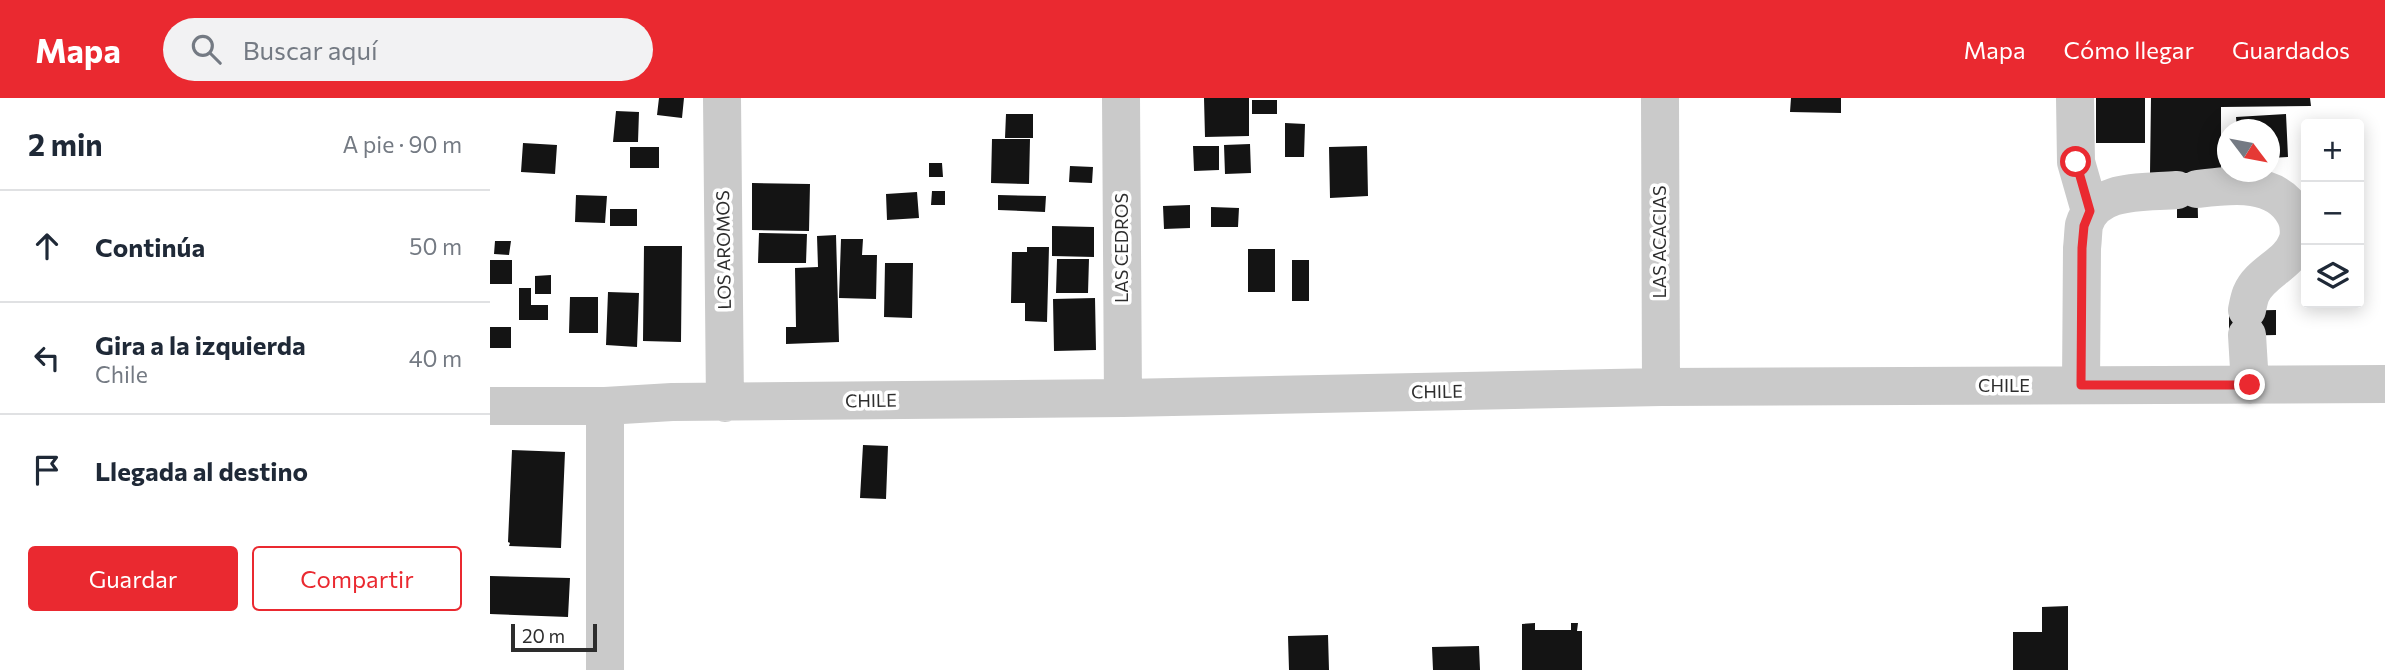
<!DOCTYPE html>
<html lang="es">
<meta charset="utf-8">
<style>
body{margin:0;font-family:Commissioner,sans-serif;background:#f2f2f3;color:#1f2937}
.controls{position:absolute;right:21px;top:21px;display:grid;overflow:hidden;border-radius:7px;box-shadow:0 4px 18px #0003}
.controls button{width:63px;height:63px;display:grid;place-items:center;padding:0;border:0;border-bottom:2px solid #e0e1e3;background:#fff;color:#1f2937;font:35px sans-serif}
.compass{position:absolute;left:1727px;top:21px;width:63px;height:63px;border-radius:50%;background:#fff;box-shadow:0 4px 18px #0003;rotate:122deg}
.scale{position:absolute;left:21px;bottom:18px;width:86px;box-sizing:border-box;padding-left:7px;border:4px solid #2d2d2d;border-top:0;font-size:19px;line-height:24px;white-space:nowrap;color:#2d2d2d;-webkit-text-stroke:5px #fff;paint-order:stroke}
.stop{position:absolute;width:21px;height:21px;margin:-16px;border:5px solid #ea2930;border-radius:50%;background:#fff}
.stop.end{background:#ea2930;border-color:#fff;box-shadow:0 2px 7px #0008}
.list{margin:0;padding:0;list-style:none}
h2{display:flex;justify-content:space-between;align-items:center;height:91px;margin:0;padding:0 28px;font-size:30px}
h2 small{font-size:23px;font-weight:400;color:#747a83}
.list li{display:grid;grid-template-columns:46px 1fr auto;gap:21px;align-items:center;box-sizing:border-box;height:112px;padding:0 28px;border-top:2px solid #e0e1e3}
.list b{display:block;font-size:26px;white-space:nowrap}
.list p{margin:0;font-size:23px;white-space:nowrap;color:#747a83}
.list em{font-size:23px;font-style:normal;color:#747a83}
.actions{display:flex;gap:14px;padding:21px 28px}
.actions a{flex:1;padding:16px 0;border:2px solid #ea2930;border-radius:7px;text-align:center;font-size:24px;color:#ea2930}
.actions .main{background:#ea2930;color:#fff}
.icon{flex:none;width:38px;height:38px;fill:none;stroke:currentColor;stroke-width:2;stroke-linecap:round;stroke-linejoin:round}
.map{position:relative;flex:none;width:1895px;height:572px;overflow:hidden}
header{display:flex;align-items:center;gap:42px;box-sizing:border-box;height:98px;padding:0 35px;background:#ea2930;color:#fff}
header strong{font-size:33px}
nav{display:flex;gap:38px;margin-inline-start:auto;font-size:24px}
.search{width:490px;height:63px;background:#f2f2f3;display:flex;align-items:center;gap:18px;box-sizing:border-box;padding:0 24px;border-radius:38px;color:#747a83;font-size:26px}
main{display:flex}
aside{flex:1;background:#fff}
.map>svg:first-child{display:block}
.building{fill:#141414}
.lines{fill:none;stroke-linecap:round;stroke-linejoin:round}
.minor{stroke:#cacaca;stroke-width:38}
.route{stroke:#ea2930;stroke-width:9}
.labels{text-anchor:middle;stroke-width:7;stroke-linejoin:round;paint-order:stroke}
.street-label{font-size:18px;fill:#2d2d2d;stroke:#fff}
</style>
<header>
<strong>Mapa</strong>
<div class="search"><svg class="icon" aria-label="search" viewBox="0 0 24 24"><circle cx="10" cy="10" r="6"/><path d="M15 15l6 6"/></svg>Buscar aquí</div>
<nav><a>Mapa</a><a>Cómo llegar</a><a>Guardados</a></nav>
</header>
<main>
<aside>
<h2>2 min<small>A pie · 90 m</small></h2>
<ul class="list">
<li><svg class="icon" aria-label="ahead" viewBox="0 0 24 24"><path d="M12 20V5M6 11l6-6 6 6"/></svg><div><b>Continúa</b></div><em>50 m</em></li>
<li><svg class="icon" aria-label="left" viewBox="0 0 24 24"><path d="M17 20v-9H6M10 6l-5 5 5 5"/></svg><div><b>Gira a la izquierda</b><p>Chile</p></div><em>40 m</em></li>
<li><svg class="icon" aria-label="arrive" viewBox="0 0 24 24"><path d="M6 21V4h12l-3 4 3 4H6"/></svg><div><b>Llegada al destino</b></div></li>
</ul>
<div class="actions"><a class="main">Guardar</a><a>Compartir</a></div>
</aside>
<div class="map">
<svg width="1895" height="572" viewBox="0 0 1895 572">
<rect width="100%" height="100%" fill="#fff"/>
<path class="building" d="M169 0H194L192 20 167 17Z
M714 0H759V38L715 39Z
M1301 0H1351V15L1300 14Z
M1606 0H1655V45H1606Z
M1661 0H1820L1821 8 1731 9V75H1660Z
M762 2H787V16H762Z
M126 13 149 14 148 44H123Z
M516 16H543V40H515Z
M1796 16 1798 59 1780 60V32H1747L1746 19Z
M795 25 815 26 814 59H795Z
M502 41H540L539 86 501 85Z
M33 45 67 47 65 76 31 74Z
M760 46 761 75 735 76 734 47Z
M703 48H729V72L704 73Z
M877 48 878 98 840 100 839 49Z
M140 49H169V70H140Z
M439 65H452L453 79H439Z
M580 68 603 69 602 85 579 84Z
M1707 78 1708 120H1687V79Z
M262 85 320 86 319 133 262 132Z
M442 93H455V107H441Z
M427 94 429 120 397 122 396 96Z
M86 97 117 98 115 125 85 124Z
M508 97 556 98 555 114 508 112Z
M700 107V130L674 131 673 108Z
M721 109 749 110 748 129H721Z
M120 111H147V128H120Z
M562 128 604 129V159L562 158Z
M269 135 317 136 316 165H268Z
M346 137 349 244 296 246V229H306L305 170 328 169 327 138Z
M351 141H373L372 157H387L386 201 349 200Z
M5 143H21L19 157 4 156Z
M154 148H192L191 244 153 243Z
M537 149H559L557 224 535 223V205H521L522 154H537Z
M758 151H785V194H758Z
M567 161H599L598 195H566Z
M0 162H22V186H0Z
M802 162H819V203H802Z
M395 165H423L422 220 394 219Z
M61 177V196H45V178Z
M29 190H41V207H58V222H29Z
M118 194 149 195 147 249 116 247Z
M80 199H108V235H79Z
M605 200 606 252 564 253 563 201Z
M1786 212V237L1739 238V213Z
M0 229H21V250H0Z
M373 347 398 348 396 401 370 400Z
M22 352 75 354 71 450 19 448 20 445 18 444Z
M0 478 80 480 78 519 0 516Z
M1578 508V572H1523V534H1552V509Z
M1045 525V532H1081V525H1088L1087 533H1092V572H1032V526Z
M838 537 839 572H799L798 538Z
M989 548 990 572H943L942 549Z"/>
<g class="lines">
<path class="minor" d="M232 0 235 305
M631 0 633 300
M1170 0 1171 289
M1585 0 1586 64 1600 113
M1707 91C1741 87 1787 81 1805 117 1809 124 1810 137 1807 144 1799 167 1770 174 1761 196 1759 201 1758 207 1757 212
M1757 237 1760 287
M1591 287 1592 150C1593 142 1593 134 1594 127 1605 89 1656 95 1687 92
M0 308H115L182 304 633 300 1171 289 1895 286
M115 572V308"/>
</g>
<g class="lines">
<path class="route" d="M1586 64 1600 113 1594 128 1592 150 1591 287H1760"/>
</g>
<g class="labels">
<g class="street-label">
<text transform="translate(1170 144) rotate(-90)" y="6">LAS ACACIAS</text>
<text transform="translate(632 150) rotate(-90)" y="6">LAS CEDROS</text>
<text transform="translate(234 152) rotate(-91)" y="6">LOS AROMOS</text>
<text x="1514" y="294">CHILE</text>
<text transform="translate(947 294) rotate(-1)" y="6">CHILE</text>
<text transform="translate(381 303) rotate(-1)" y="6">CHILE</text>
</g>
</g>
</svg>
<div class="controls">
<button>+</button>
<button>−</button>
<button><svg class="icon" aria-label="layers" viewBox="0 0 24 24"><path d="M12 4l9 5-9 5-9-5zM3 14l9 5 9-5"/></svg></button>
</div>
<svg class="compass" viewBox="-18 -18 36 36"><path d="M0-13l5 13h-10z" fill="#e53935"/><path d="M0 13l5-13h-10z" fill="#747a83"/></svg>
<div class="scale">20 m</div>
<div class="stop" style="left:1586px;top:64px"></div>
<div class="stop end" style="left:1760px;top:287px"></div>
</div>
</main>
